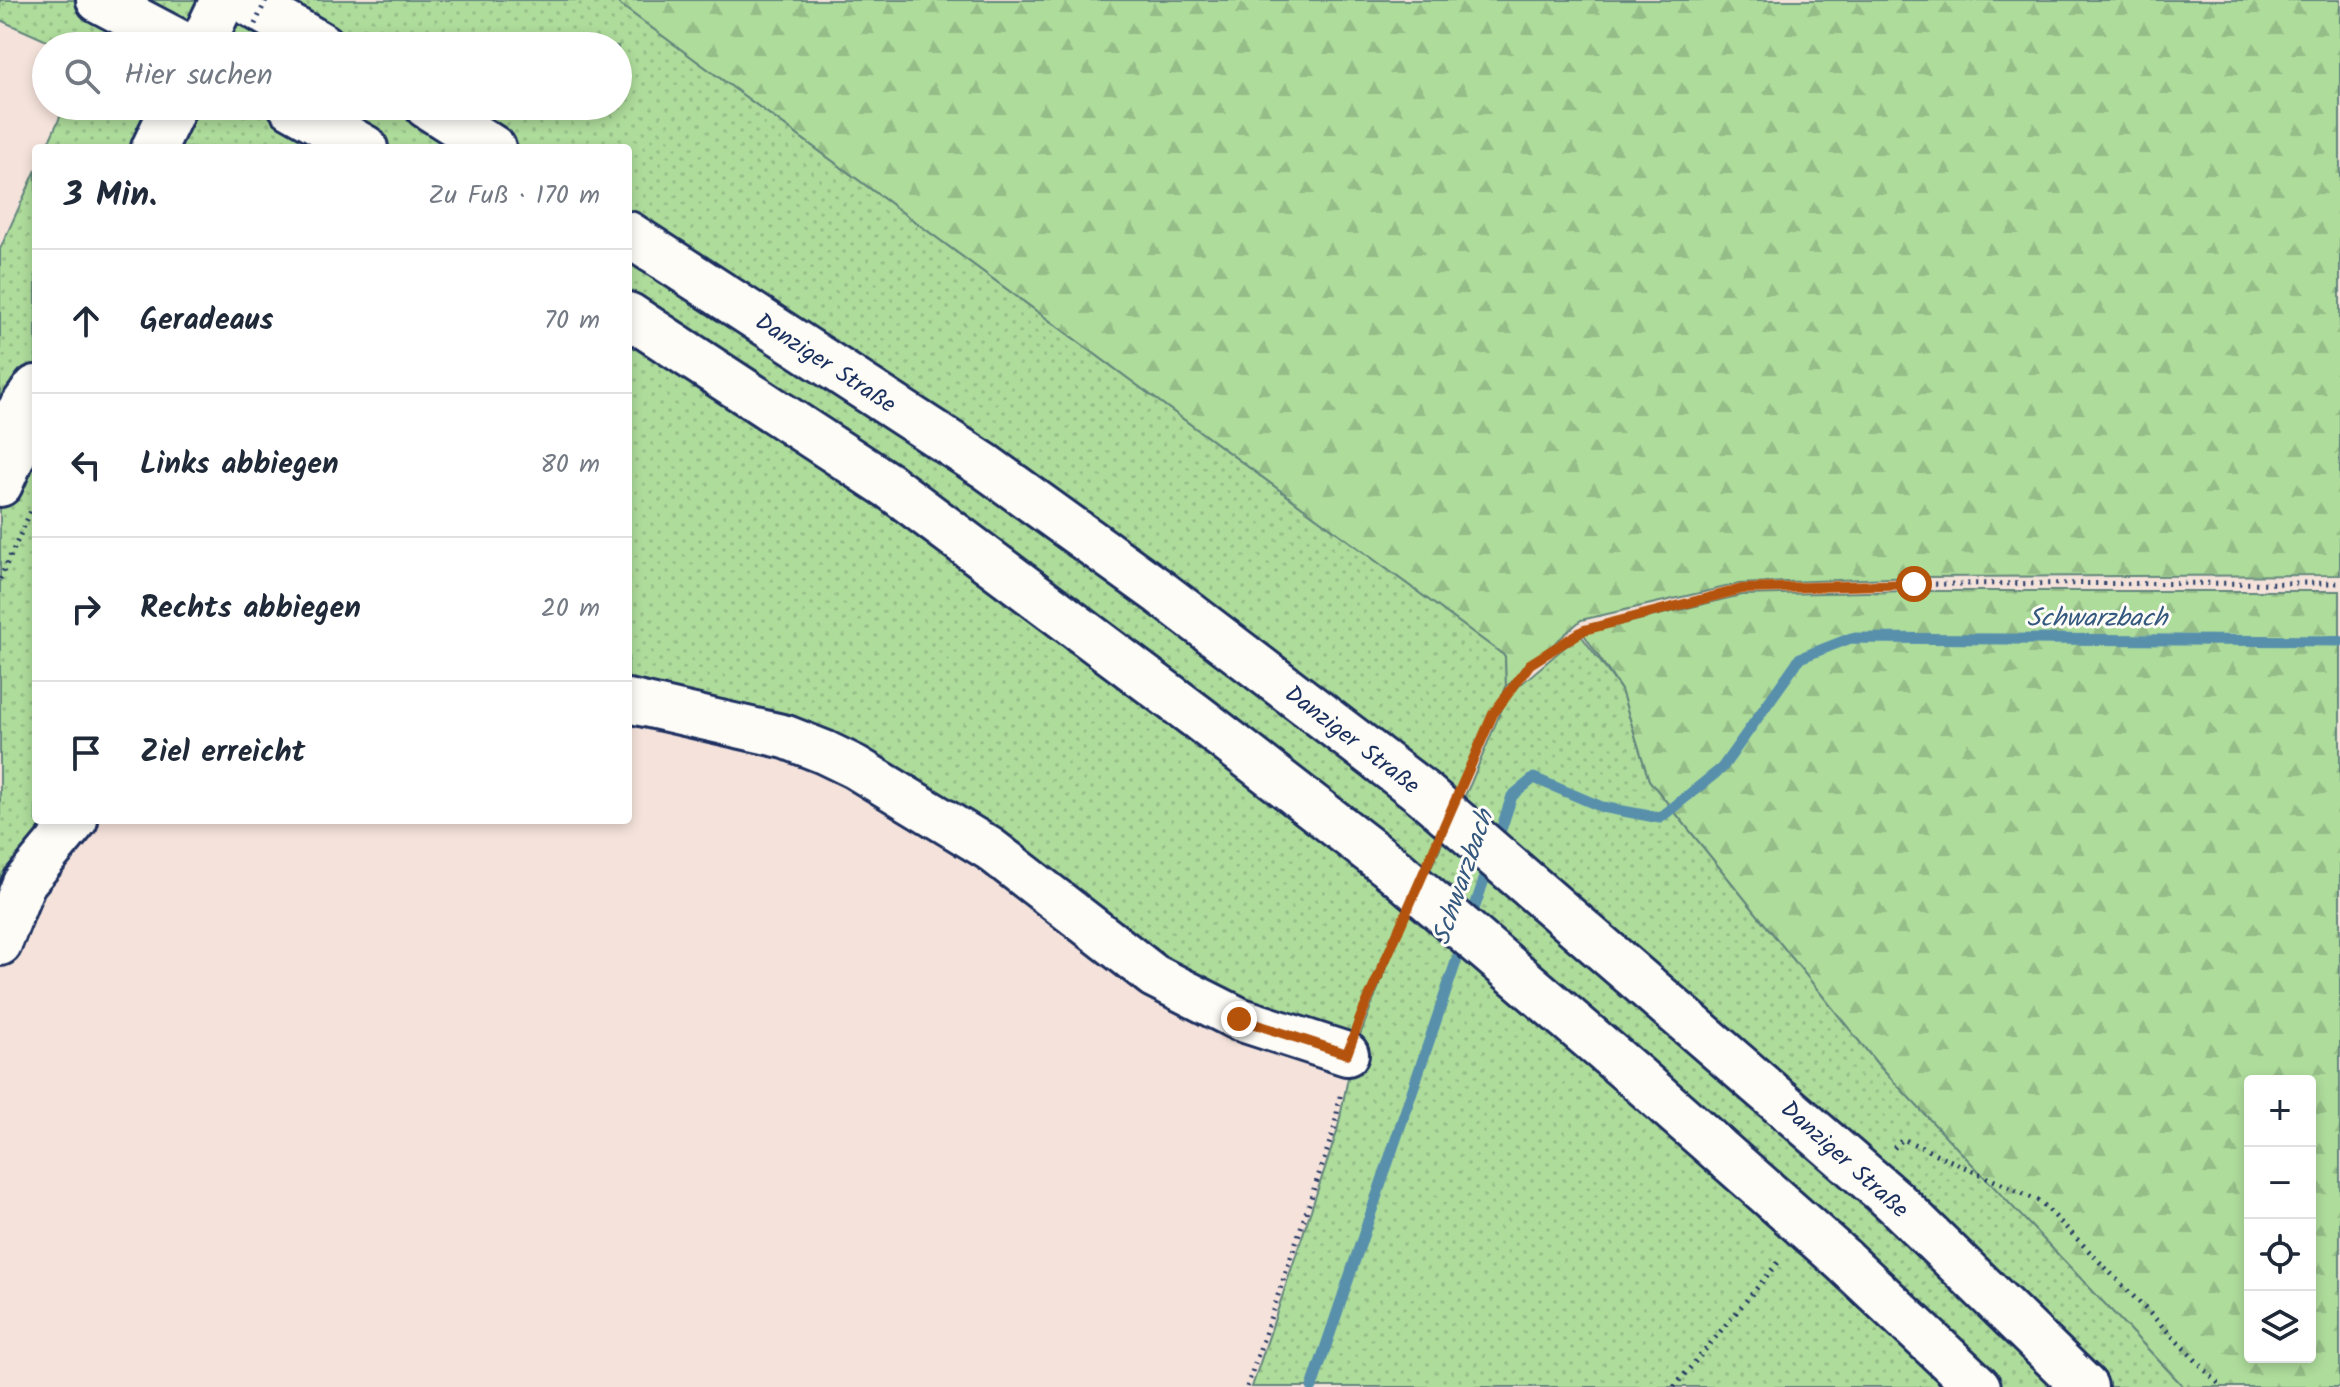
<!DOCTYPE html>
<html lang="de">
<meta charset="utf-8">
<style>
body{margin:0;font-family:Kalam,sans-serif;background:#f6f6f7;color:#1f2937}
.controls{position:absolute;right:24px;bottom:24px;display:grid;overflow:hidden;border-radius:8px;box-shadow:0 4px 12px #0003}
.controls button{width:72px;height:72px;display:grid;place-items:center;padding:0;border:0;border-bottom:2px solid #e0e1e3;background:#fff;color:#1f2937;font:40px sans-serif}
.stop{position:absolute;width:24px;height:24px;margin:-18px;border:6px solid #b45309;border-radius:50%;background:#fff}
.stop.end{background:#b45309;border-color:#fff;box-shadow:0 2px 8px #0008}
.list{margin:0;padding:0;list-style:none}
h2{display:flex;justify-content:space-between;align-items:center;height:104px;margin:0;padding:0 32px;font-size:34px}
h2 small{font-size:26px;font-weight:400;color:#747a83}
.list li{display:grid;grid-template-columns:52px 1fr auto;gap:24px;align-items:center;box-sizing:border-box;height:144px;padding:0 32px;border-top:2px solid #e0e1e3}
.list b{display:block;font-size:30px;white-space:nowrap}
.list em{font-size:26px;font-style:normal;color:#747a83}
.icon{flex:none;width:44px;height:44px;fill:none;stroke:currentColor;stroke-width:2;stroke-linecap:round;stroke-linejoin:round}
.map{position:relative;flex:none;width:2340px;height:1387px;overflow:hidden}
.search{position:absolute;background:#fff;box-shadow:0 4px 12px #0003;left:32px;top:32px;width:600px;height:88px;display:flex;align-items:center;gap:20px;box-sizing:border-box;padding:0 28px;border-radius:44px;color:#747a83;font-size:30px}
.panel{position:absolute;background:#fff;box-shadow:0 4px 12px #0003;left:32px;top:144px;width:600px;height:680px;border-radius:8px}
.map>svg:first-child{display:block}
.grass{fill:url(#grass-dots);stroke:#64867c;stroke-width:2}
.forest{fill:url(#forest-firs);stroke:#64867c;stroke-width:2;fill-rule:evenodd}
.lines{fill:none;stroke-linecap:round;stroke-linejoin:round}
.stream{stroke:#5990ac;stroke-width:11}
.minor-casing{stroke:#1b2f5e;stroke-width:48}
.major-casing{stroke:#1b2f5e;stroke-width:50}
.highway-casing{stroke:#1b2f5e;stroke-width:50}
.path{stroke:#1b2f5e;stroke-width:5;stroke-dasharray:2 6;stroke-linecap:butt}
.minor{stroke:#fdfcf7;stroke-width:42}
.major{stroke:#fdfcf7;stroke-width:44}
.highway{stroke:#fdfcf7;stroke-width:44}
.highway-bridge-casing{stroke:#1b2f5e;stroke-width:50;stroke-linecap:butt}
.path-bridge{stroke:#1b2f5e;stroke-width:5;stroke-dasharray:2 6;stroke-linecap:butt}
.highway-bridge{stroke:#fdfcf7;stroke-width:44}
.route{stroke:#b45309;stroke-width:10}
.labels{text-anchor:middle;stroke-width:6;stroke-linejoin:round;paint-order:stroke}
.street-label{font-size:24px;fill:#1b2f5e;stroke:#fdfcf7}
.water-label{font-size:26px;font-style:italic;fill:#35587e;stroke:#fdfcf7}
</style>
<div class="map">
<svg width="2340" height="1387" viewBox="0 0 2340 1387">
<defs>
<pattern id="grass-dots" width="8" height="8" patternUnits="userSpaceOnUse" patternTransform="scale(2)"><rect width="8" height="8" fill="#aedc9b"/><path d="M2 2h.1M6 6h.1" fill="none" stroke="#95bd88" stroke-width="1.8" stroke-linecap="round"/></pattern>
<pattern id="forest-firs" width="22" height="20" patternUnits="userSpaceOnUse" patternTransform="scale(2)"><rect width="22" height="20" fill="#aedc9b"/><path d="M5 1l3.5 6h-7zM16 11l3.5 6h-7z" fill="#95bd88"/></pattern>
</defs>
<rect width="100%" height="100%" fill="#f5e3db"/>
<filter id="ink" filterUnits="userSpaceOnUse"><feTurbulence type="fractalNoise" baseFrequency=".0125" numOctaves="2"/><feDisplacementMap in="SourceGraphic" scale="16" xChannelSelector="R" yChannelSelector="G"/><feConvolveMatrix kernelMatrix="1 2 1 2 8 2 1 2 1" color-interpolation-filters="sRGB"/></filter>
<g filter="url(#ink)">
<path class="grass" d="M0 0H614L1505 656 1506 687 1472 768 1399 922 1346 1045 1244 1013 995 845 628 693V148H46L65 106H618V46H58L0 20Z
M36 170V820H65L0 916V249Z
M1580 634 1621 690 1649 780 1880 1067 2184 1387H1252L1337 1132 1353 1053 1401 929 1471 783 1507 696Z"/>
<path class="forest" d="M614 0H2340V575L1915 577 1739 584 1581 620 1506 687 1505 656Z
M1909 591H2340V1387H2184L1880 1067 1649 780 1621 690 1583 633 1741 595ZM2310 1081V1357H2250V1081Z"/>
<g class="lines">
<path class="stream" d="M1497 842 1512 796 1534 778 1602 807 1660 818 1722 768 1800 658 1851 638 2340 641
M1470 921 1490 862
M1312 1387 1463 941"/>
<g class="minor-casing">
<path id="minor" d="M628 701 786 737 824 752 855 767 990 849 1154 976 1239 1019 1347 1054
M0 944 24 883 76 820"/>
</g>
<g class="major-casing">
<path id="major" d="M201 46 223 0
M154 148 174 106
M0 484 36 403"/>
</g>
<g class="highway-casing">
<g id="highway">
<path d="M99 0 186 46"/>
<path d="M244 0 323 46"/>
<path d="M291 106 365 148"/>
<path d="M427 106 493 148"/>
<path id="s1" d="M628 234 985 466 1161 593 1423 793"/>
<path d="M628 315 889 486 1196 716 1392 868"/>
<path d="M0 439 36 388"/>
<path d="M1892 1199 2085 1387"/>
<path d="M1841 1258 1978 1387"/>
</g>
</g>
<path class="path" d="M0 579 31 511
M1466 778 1493 714 1530 664 1584 630 1742 589 1914 584 2340 583
M1360 1020 1402 927
M1894 1148 1903 1139 2041 1202 2222 1387
M1247 1387 1334 1130 1341 1091
M1674 1387 1781 1259"/>
<use href="#minor" class="minor"/>
<use href="#major" class="major"/>
<use href="#highway" class="highway"/>
<g class="highway-bridge-casing">
<path id="highway-bridge" d="M1423 793 1892 1199
M1392 868 1636 1077 1841 1258"/>
</g>
<path class="path-bridge" d="M245 46 266 0"/>
<use href="#highway-bridge" class="highway-bridge"/>
</g>
</g>
<g class="lines" filter="url(#ink)">
<path class="route" d="M1239 1019 1347 1054 1361 1016 1493 714 1530 664 1584 630 1742 589 1914 584"/>
</g>
<g class="labels">
<g class="street-label">
<text dy="8" stroke="none"><textPath href="#s1" startOffset="236">Danziger Straße</textPath></text>
<text dy="8" stroke="none"><textPath href="#s1" startOffset="884">Danziger Straße</textPath></text>
<text transform="translate(1845 1159) rotate(42)" y="8">Danziger Straße</text>
</g>
<g class="water-label">
<text x="2097" y="626">Schwarzbach</text>
<text transform="translate(1462 877) rotate(-71)" y="9">Schwarzbach</text>
</g>
</g>
</svg>
<div class="controls">
<button>+</button>
<button>−</button>
<button><svg class="icon" aria-label="locate" viewBox="0 0 24 24"><circle cx="12" cy="12" r="6"/><path d="M12 2v4M12 18v4M2 12h4M18 12h4"/></svg></button>
<button><svg class="icon" aria-label="layers" viewBox="0 0 24 24"><path d="M12 4l9 5-9 5-9-5zM3 14l9 5 9-5"/></svg></button>
</div>
<div class="stop" style="left:1914px;top:584px"></div>
<div class="stop end" style="left:1239px;top:1019px"></div>
<div class="search"><svg class="icon" aria-label="search" viewBox="0 0 24 24"><circle cx="10" cy="10" r="6"/><path d="M15 15l6 6"/></svg>Hier suchen</div>
<section class="panel">
<h2>3 Min.<small>Zu Fuß · 170 m</small></h2>
<ul class="list">
<li><svg class="icon" aria-label="ahead" viewBox="0 0 24 24"><path d="M12 20V5M6 11l6-6 6 6"/></svg><div><b>Geradeaus</b></div><em>70 m</em></li>
<li><svg class="icon" aria-label="left" viewBox="0 0 24 24"><path d="M17 20v-9H6M10 6l-5 5 5 5"/></svg><div><b>Links abbiegen</b></div><em>80 m</em></li>
<li><svg class="icon" aria-label="right" viewBox="0 0 24 24"><path d="M7 20v-9h11M14 6l5 5-5 5"/></svg><div><b>Rechts abbiegen</b></div><em>20 m</em></li>
<li><svg class="icon" aria-label="arrive" viewBox="0 0 24 24"><path d="M6 21V4h12l-3 4 3 4H6"/></svg><div><b>Ziel erreicht</b></div></li>
</ul>
</section>
</div>
